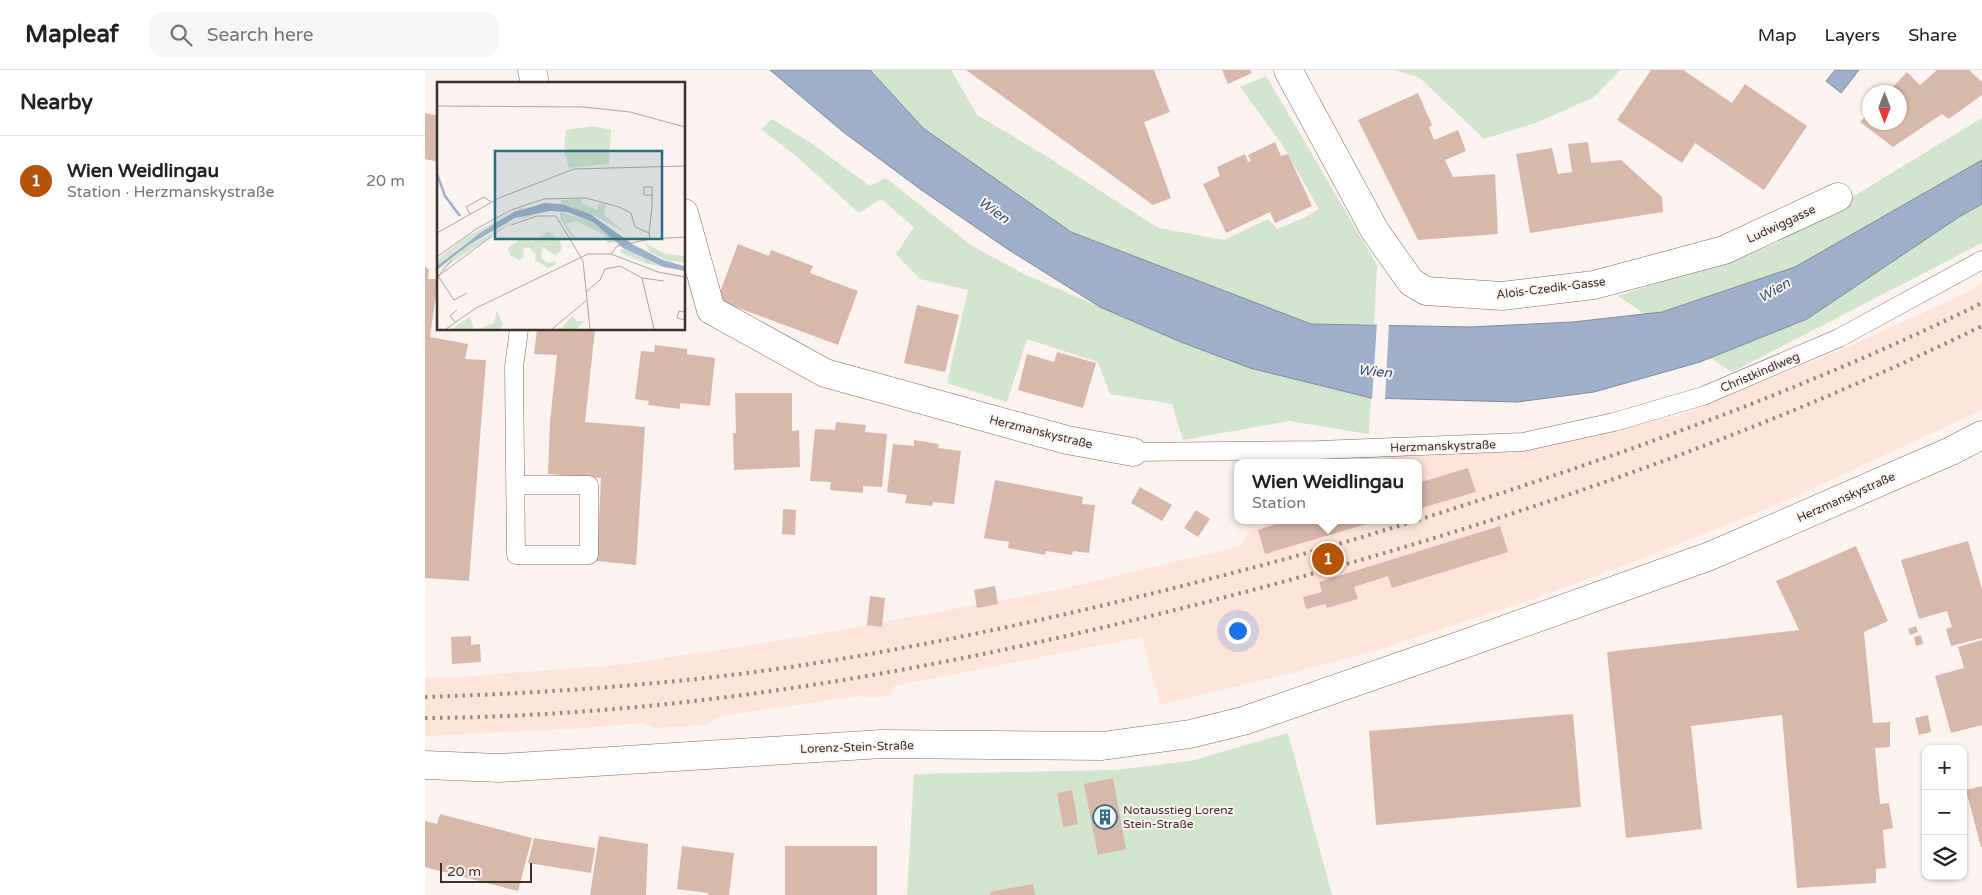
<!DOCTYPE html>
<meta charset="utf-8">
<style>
body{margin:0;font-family:"Varela Round",sans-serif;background:#f6f6f6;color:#222}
.controls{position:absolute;right:15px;bottom:15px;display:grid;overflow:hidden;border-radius:10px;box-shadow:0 1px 4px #0004}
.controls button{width:45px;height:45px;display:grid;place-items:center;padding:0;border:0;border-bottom:1px solid #e0e0e0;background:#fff;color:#222;font:25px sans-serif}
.compass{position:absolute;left:1437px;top:15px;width:45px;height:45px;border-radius:50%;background:#fff;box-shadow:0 1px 4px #0004;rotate:180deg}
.scale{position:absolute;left:15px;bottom:12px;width:92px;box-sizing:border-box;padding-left:5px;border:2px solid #3e302b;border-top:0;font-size:14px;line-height:18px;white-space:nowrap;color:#3e302b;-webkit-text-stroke:4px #faf3f0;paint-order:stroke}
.you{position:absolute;left:812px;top:560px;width:18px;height:18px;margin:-12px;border:4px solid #fff;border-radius:50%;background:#1a73e8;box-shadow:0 0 0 8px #1a73e833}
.badge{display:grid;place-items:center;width:32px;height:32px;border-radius:50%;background:#b45309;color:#fff;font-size:16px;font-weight:700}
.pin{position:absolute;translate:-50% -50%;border:2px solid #fff;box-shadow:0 1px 5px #0006}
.popup{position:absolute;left:809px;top:389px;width:188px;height:65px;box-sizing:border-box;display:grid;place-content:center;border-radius:10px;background:#fff;filter:drop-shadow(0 1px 4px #0005);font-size:16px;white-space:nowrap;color:#767676}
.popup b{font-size:19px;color:#222}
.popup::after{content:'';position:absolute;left:50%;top:100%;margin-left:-10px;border:10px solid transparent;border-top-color:#fff}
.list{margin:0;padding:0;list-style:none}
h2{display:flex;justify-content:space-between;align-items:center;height:65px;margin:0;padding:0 20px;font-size:21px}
h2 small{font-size:16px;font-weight:400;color:#767676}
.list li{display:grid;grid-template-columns:32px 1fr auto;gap:15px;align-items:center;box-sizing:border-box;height:90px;padding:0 20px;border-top:1px solid #e0e0e0}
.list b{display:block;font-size:19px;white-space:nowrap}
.list p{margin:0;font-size:16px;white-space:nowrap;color:#767676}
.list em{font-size:16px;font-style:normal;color:#767676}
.icon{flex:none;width:28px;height:28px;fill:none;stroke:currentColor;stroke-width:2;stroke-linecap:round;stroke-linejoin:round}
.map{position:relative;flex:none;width:1557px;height:825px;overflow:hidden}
header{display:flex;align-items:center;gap:30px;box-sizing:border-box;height:70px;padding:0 25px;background:#fff;border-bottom:1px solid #e0e0e0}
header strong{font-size:24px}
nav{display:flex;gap:28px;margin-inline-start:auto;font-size:18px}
.search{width:350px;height:45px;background:#f6f6f6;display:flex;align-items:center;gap:12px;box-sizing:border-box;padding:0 18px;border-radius:15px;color:#767676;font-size:19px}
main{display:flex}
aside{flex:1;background:#fff}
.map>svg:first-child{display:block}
.built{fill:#ffe4da}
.green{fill:#d3e4cf}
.water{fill:#9eb0ca;stroke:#818a9a}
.pier{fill:#faf3f0}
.building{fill:#d8b8ab}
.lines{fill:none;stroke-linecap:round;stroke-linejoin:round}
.lane-casing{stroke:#87695d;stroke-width:19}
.street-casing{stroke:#87695d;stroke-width:29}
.lane{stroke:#fff;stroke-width:18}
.street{stroke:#fff;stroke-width:28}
.rail{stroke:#938985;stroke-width:4;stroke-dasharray:2.5 5;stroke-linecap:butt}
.labels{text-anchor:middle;stroke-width:4;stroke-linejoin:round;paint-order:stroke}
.street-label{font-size:12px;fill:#3e302b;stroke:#faf3f0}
.poi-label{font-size:12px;fill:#3e302b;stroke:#faf3f0;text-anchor:start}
.water-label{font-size:14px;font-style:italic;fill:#334f75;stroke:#faf3f0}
.inset-river{fill:none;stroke:#9eb0ca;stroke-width:2.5}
.inset-road{fill:none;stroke:#afa5a1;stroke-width:1}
.view{fill:#2c6d80;fill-opacity:0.15;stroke:#2c6d80;stroke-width:2.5}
.inset-edge{fill:none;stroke:#3e302b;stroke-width:2.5}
</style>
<header>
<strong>Mapleaf</strong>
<div class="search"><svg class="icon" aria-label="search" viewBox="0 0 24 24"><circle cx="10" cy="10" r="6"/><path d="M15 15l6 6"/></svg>Search here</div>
<nav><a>Map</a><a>Layers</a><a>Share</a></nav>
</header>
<main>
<aside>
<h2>Nearby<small></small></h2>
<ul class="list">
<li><span class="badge">1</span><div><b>Wien Weidlingau</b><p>Station · Herzmanskystraße</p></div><em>20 m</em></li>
</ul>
</aside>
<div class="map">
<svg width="1557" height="825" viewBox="0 0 1557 825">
<rect width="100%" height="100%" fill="#faf3f0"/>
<path class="built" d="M1557 211V340L1358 432 1242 479 1112 528 950 581 866 603 735 635 717 567 469 616 466 625 447 628 434 626 295 646 281 655 230 658 218 653 146 659 0 666V607H32L193 595 372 568 637 519 816 476 823 461 859 450H993V393H944L956 388 1015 385 1110 377 1256 345 1411 282 1548 220Z"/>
<path class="green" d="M445 0H526L552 45 621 86 727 154 734 158 799 170 843 149 852 159 881 147 894 139 857 74 815 17 841 6 952 195 949 254H886L646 162 498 58Z
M970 0H1195L1169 27 1113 52 1059 69 995 8Z
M1557 48V90L1370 197 1236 242 1220 244 1193 226 1350 174Z
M347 49 386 73 445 116 461 108 547 176 601 205 756 272 825 298 946 328 944 364 864 351 758 370 747 334 685 324 673 292 602 269 582 332 522 313 543 220 495 209 471 184 489 157 456 129 434 143 371 86 336 59Z
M1557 134V173L1307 302 1285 288 1382 249 1534 147Z
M863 663 907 825H482L489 704 690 700 766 691Z"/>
<path class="water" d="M345 0H445L498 58 646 162 886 254 1045 257 1148 252 1237 242 1370 197 1557 90V134L1534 147 1382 249 1275 292 1169 322 1092 332 946 328 825 298 756 272 675 237 581 178 495 119 417 61Z
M1410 0H1434L1416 23 1401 11Z"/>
<path class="pier" d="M952 252H964L960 331 947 330Z"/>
<path class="building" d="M541 0H729L745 42 719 52 746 128 728 135Z
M797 0H825L827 3 803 14Z
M1226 0H1258L1307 33 1320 14 1382 56 1339 120 1270 73 1257 93 1192 50Z
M1512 0H1544L1557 12V25L1524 49 1517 44 1468 77 1435 52 1444 42V52H1474V22H1463L1482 2 1495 15Z
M993 23 1007 55 1004 57 1009 70 1033 60 1041 81 1020 90 1028 107 1070 104 1073 164 993 170 933 50Z
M0 43 14 46V92L0 89Z
M850 72 856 86 863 84 887 136 850 153 845 142 801 163 778 114 795 106 792 97 820 84 823 92 826 91 823 85Z
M1163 72 1166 93 1196 90 1237 127 1238 142 1105 163 1091 84 1127 78 1133 104 1147 102 1143 74Z
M313 174 344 186 346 180 388 196 385 203 433 221 413 275 292 230Z
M0 196 4 200 3 209H13L5 267 43 274 40 289 61 290 44 511 0 508Z
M492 235 534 245 520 302 479 293Z
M112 259H170L160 352 220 357 211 495 172 491 176 408 123 404 125 352 132 285 109 284Z
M230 275 262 279V284L290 288 285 336 255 333V339L223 335 224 331 210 329 216 281 229 282Z
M632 282 671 293 658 338 593 320 602 284 629 292Z
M310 323H367V361L374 360 375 397 309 400 308 363H311Z
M411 352 441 355 440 362 462 364 457 417 438 416V423L405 420 406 412 385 411 390 359 410 360Z
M489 370 514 374 513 378 536 381 529 434 508 432 507 436 480 433 482 425 462 422 468 374 489 376Z
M1043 398 1051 422 993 439V413Z
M570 410 658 427 657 434 670 435 664 483 648 481 647 485 621 481 620 485 583 478 584 472 559 468Z
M715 417 747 435 737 451 706 433Z
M358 439 371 440 370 465 357 464Z
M771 440 785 449 773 467 759 458Z
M864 450H952V451L840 484 833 460Z
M1075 456 1083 482 967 518 963 506 929 517 933 529 902 538 900 534 881 539 878 527 897 522 894 512Z
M1543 471 1557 519V568L1526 576 1521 559 1527 557 1522 541 1494 549 1476 490Z
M1431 476 1463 551 1439 562 1448 653 1465 652V677L1450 678 1455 734 1464 733 1468 758 1458 760 1461 798 1451 799V813L1372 818 1357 645 1266 656 1277 759 1201 768 1182 582 1374 560 1351 511Z
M570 516 573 534 552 538 549 520Z
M445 526 460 528 457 557 442 555Z
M1491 556 1493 562 1485 565 1483 559Z
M1496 565 1498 574 1491 576 1489 567Z
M46 566V575L55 574 56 592 27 594 26 567Z
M1557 570V655L1526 663 1510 606 1539 598 1533 577Z
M1148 644 1156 737 951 755 944 661Z
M1503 645 1506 662 1494 665 1490 648Z
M688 708 701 779 673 785 659 714Z
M1557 716V777H1556L1541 720Z
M647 720 653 754 638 757 632 723Z
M15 744 107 768 93 821 0 797V751L12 754Z
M174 766 223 774 221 825H165Z
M109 768 170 778 166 803 103 793Z
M257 776 309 783 304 825H283V823L252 819Z
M360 776H452V825H360Z
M608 814 610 825H565V822Z"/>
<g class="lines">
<g class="lane-casing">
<path id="lane" d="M708 382 894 380 1098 372 1189 352 1278 326 1414 268 1557 190
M91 415H164V485H91L89 297 94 259"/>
</g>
<g class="street-casing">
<path id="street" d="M107 0 110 14
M863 0 950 161 986 212 1001 221 1077 226 1169 215 1299 180 1413 127
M259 143 286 240 400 303 642 370 708 382
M0 695 74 698 457 674 677 676 765 664 818 651 1028 578 1285 486 1526 381 1557 365"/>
</g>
<use href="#lane" class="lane"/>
<use href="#street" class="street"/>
<path class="rail" d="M993 450C1185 389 1376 322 1557 233
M0 627C120 623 240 615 359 598 493 578 626 549 757 516 836 496 914 475 992 450
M0 648C269 646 534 596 793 529 1055 461 1314 374 1557 256"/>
</g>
<defs>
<g id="building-ring" transform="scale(1.25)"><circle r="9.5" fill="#faf3f0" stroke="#2c6d80" stroke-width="1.5"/><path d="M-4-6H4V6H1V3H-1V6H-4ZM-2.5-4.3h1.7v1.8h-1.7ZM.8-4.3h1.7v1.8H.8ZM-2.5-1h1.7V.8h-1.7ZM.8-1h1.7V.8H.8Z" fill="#2c6d80"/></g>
</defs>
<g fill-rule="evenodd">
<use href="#building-ring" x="680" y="747"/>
</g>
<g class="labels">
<g class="street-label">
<text transform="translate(1356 154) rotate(-25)" y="4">Ludwiggasse</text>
<text transform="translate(1126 218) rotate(-7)" y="4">Alois-Czedik-Gasse</text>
<text transform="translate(1335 302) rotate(-23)" y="4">Christkindlweg</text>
<text transform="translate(616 362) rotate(14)" y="4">Herzmanskystraße</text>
<text transform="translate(1018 376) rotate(-2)" y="4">Herzmanskystraße</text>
<text transform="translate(1421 427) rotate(-24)" y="4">Herzmanskystraße</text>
<text transform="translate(432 677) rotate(-2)" y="4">Lorenz-Stein-Straße</text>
</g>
<g class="poi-label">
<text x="698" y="744">Notausstieg Lorenz<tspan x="698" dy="14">Stein-Straße</tspan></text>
</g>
<g class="water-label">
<text transform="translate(569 140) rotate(36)" y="5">Wien</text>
<text transform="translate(1349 220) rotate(-30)" y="5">Wien</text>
<text transform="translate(950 301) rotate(6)" y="5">Wien</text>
</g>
</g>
<g transform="translate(12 12)">
<rect width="248" height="248" fill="#faf3f0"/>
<path d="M156 44 174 48 172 82 132 86 127 68 129 48ZM144 117 145 121 160 128 162 121 169 123 167 133 189 151 160 135 124 122V118ZM85 125 87 126 28 161 0 184V178L29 155ZM123 130 156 140 180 160 171 161 166 152 139 139 129 142 138 155 135 156 123 136ZM93 131 97 133 80 138 0 190 30 164ZM112 150 123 158 125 168 118 173 106 165 104 171 105 177 112 181 118 179 119 182 111 186 98 178 99 172 91 165 86 167 87 175 82 178 73 173 71 166 84 157 95 159ZM208 161 228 172 247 174V180L231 179 213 170ZM183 167H188L227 185 211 182 184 171ZM60 228 66 244 62 247H42L57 241ZM135 234 140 239H148L139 247H124ZM33 235 37 247H16L20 243Z" fill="#d3e4cf"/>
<path d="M108 121 124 122 153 132 197 163 226 178 247 184 248 189 227 185 186 166 156 140 130 130 113 129 78 136 30 164 0 188V184L43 151 77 130Z" fill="#9eb0ca"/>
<path class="inset-river" d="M0 92 8 114 23 134"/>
<path class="inset-road" d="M0 24 147 25 193 30 248 45M33 132 29 125 47 115 54 120M74 143 100 134H119L146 179 153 247M0 151 62 116 137 87 248 84M212 151 215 125V105H207V113H215M174 172 180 164 213 157 248 155M0 175 39 147 74 128 107 117 149 116 182 125 194 131 198 145 212 151 213 157M15 178 1 194 17 218 30 211M0 195 55 154M205 196 217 247M149 210 163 198 168 187 183 184 205 196 227 199M248 230 242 229 240 236 248 238M18 240 13 234 20 228M9 247 39 226 151 172H174L221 190 248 195M115 247 150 218"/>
<path class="view" d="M58 69H225V157H58Z"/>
<rect width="248" height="248" class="inset-edge"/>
</g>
</svg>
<div class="controls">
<button>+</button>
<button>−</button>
<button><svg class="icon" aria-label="layers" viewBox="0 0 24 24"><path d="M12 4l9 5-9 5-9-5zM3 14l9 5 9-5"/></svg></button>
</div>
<svg class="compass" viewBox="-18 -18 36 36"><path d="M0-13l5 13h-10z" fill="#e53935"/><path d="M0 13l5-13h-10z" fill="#767676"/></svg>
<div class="scale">20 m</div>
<div class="you"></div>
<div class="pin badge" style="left:903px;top:489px">1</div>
<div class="popup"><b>Wien Weidlingau</b>Station</div>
</div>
</main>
